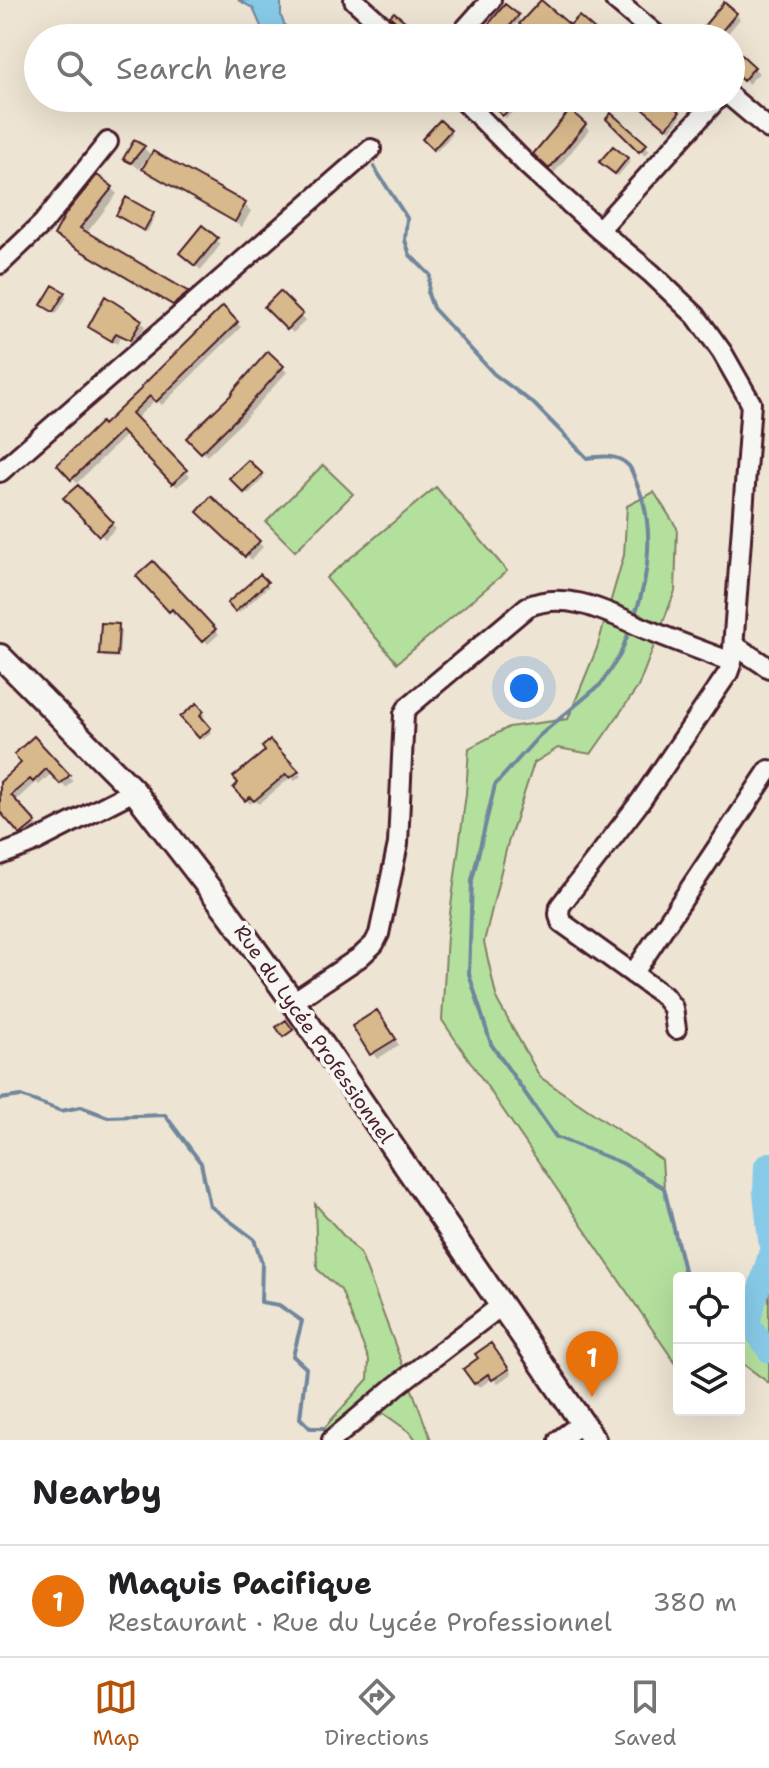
<!DOCTYPE html>
<meta charset="utf-8">
<style>
body{margin:0;font-family:"Shantell Sans",sans-serif;background:#f6f6f6;color:#202124}
.controls{position:absolute;right:24px;bottom:24px;display:grid;overflow:hidden;border-radius:8px;box-shadow:0 8px 32px #0002}
.controls button{width:72px;height:72px;display:grid;place-items:center;padding:0;border:0;border-bottom:2px solid #e0e0e0;background:#fff;color:#202124;font:40px sans-serif}
.you{position:absolute;left:524px;top:688px;width:28px;height:28px;margin:-20px;border:6px solid #fff;border-radius:50%;background:#1a73e8;box-shadow:0 0 0 12px #1a73e833}
.badge{display:grid;place-items:center;width:52px;height:52px;border-radius:50%;background:#b45309;color:#fff;font-size:26px;font-weight:700}
.pin{position:absolute;translate:-50% -66px;filter:drop-shadow(0 2px 4px #0008)}
.pin::after{content:'';position:absolute;top:42px;width:28px;height:24px;background:inherit;clip-path:polygon(0 0,100% 0,50% 100%)}
.list{margin:0;padding:0;list-style:none}
h2{display:flex;justify-content:space-between;align-items:center;height:104px;margin:0;padding:0 32px;font-size:34px}
h2 small{font-size:26px;font-weight:400;color:#757577}
.list li{display:grid;grid-template-columns:52px 1fr auto;gap:24px;align-items:center;box-sizing:border-box;height:112px;padding:0 32px;border-top:2px solid #e0e0e0}
.list b{display:block;font-size:30px;white-space:nowrap}
.list p{margin:0;font-size:26px;white-space:nowrap;color:#757577}
.list em{font-size:26px;font-style:normal;color:#757577}
.icon{flex:none;width:44px;height:44px;fill:none;stroke:currentColor;stroke-width:2;stroke-linecap:round;stroke-linejoin:round}
.map{position:relative;flex:none;width:769px;height:1440px;overflow:hidden}
.search{position:absolute;background:#fff;box-shadow:0 8px 32px #0002;left:24px;right:24px;top:24px;height:88px;display:flex;align-items:center;gap:20px;box-sizing:border-box;padding:0 28px;border-radius:44px;color:#757577;font-size:30px}
.sheet{height:216px;background:#fff}
nav{display:flex;justify-content:space-around;align-items:center;box-sizing:border-box;height:112px;border-top:2px solid #e0e0e0;background:#fff;font-size:22px;color:#757577}
nav a{display:grid;justify-items:center;gap:4px}
nav .on{color:#b45309}
.map>svg:first-child{display:block}
.green{fill:#b4e09e;stroke:#7f8064;stroke-width:2}
.water{fill:#87cae8;stroke:#6f869c;stroke-width:2}
.shadow{fill:#0003}
.lines{fill:none;stroke-linecap:round;stroke-linejoin:round}
.stream{stroke:#6f869c;stroke-width:4}
.river{stroke:#87cae8;stroke-width:22}
.building{fill:#d8b98c;stroke:#4a1f2b;stroke-width:2}
.minor-casing{stroke:#4a1f2b;stroke-width:24}
.major-casing{stroke:#4a1f2b;stroke-width:28}
.minor{stroke:#f6f6f2;stroke-width:18}
.major{stroke:#f6f6f2;stroke-width:22}
.labels{text-anchor:middle;stroke-width:8;stroke-linejoin:round;paint-order:stroke}
.street-label{font-size:20px;fill:#4a1f2b;stroke:#f6f6f2}
</style>
<div class="map">
<svg width="769" height="1440" viewBox="0 0 769 1440">
<rect width="100%" height="100%" fill="#ede4d3"/>
<filter id="ink" filterUnits="userSpaceOnUse"><feTurbulence type="fractalNoise" baseFrequency=".0125" numOctaves="2"/><feDisplacementMap in="SourceGraphic" scale="16" xChannelSelector="R" yChannelSelector="G"/><feConvolveMatrix kernelMatrix="1 2 1 2 8 2 1 2 1" color-interpolation-filters="sRGB"/></filter>
<g filter="url(#ink)">
<path class="green" d="M323 465 353 494 295 551 266 522Z
M436 487 507 571 397 663 326 578Z
M654 492 677 528 675 591 638 687 591 754 558 748 534 763 507 846 484 942 497 1000 540 1077 662 1160 664 1188 686 1278H679L678 1367 442 1020 447 936 466 794 469 748 509 727 568 719 597 648 624 555 627 506Z
M315 1204 361 1255 431 1440H416L411 1433 383 1413 349 1440H327L324 1428 368 1379 369 1360 341 1290 317 1269Z
M769 1254V1383L739 1361V1321L749 1322Z"/>
<path class="water" d="M238 0H281V16L289 36 285 38H266L253 8Z"/>
<path class="shadow" d="M506 7 520 20 503 38H480Z
M736 14 740 19 724 38H699Z
M731 48 759 73 748 84 731 68Z
M501 98H515L521 105 506 118 494 104Z
M553 98H581L569 112 589 130 555 172 536 154 570 114Z
M626 98H660L681 116 670 130 640 105 634 108Z
M609 119 650 150 645 156Z
M440 123 452 135 437 151 425 139Z
M144 148 150 154 139 169 126 158Z
M613 148 630 162 618 176 602 162Z
M145 169 245 205 251 211 242 227 151 176Z
M111 188 117 194 86 234 188 293 193 299 180 310 62 241 56 234Z
M153 215 155 217 147 232 121 217Z
M202 228 221 244 201 270 186 258Z
M54 287 67 297 56 314 46 307Z
M280 294 306 320 293 333 267 307Z
M223 309 241 327 162 405 156 399 136 419 190 476 177 487 127 434 77 483 60 466 103 427Z
M140 321 145 326 135 344 121 336 117 344 95 331 90 327Z
M268 354 287 372 242 422 207 456 189 438 235 393Z
M248 462 264 478 248 494 232 478Z
M78 488 116 528 105 539 66 499Z
M211 499 263 547 251 560 199 512Z
M153 563 219 634 208 644 178 612 174 615 139 576Z
M260 577 269 586 239 613 230 603Z
M118 626 121 629 119 658 104 657 101 654Z
M197 706 205 715 201 718 212 732 203 740 183 717Z
M34 738 73 781 66 788 52 773 39 785 36 782 15 801 39 828 26 838 0 809V784L24 763Z
M270 743 301 776 295 781 291 777 259 804 255 800 250 804 236 788 268 751Z
M377 1012 399 1045 377 1059 355 1026Z
M496 1350 512 1374 498 1383 493 1378 480 1387 475 1383Z"/>
<g class="lines">
<path class="stream" d="M374 167 407 218 405 240 410 255 430 275 428 294 433 308 494 374 534 404 587 458C601 456 617 454 628 465 632 469 634 477 636 482 655 522 650 576 634 617
M630 629 620 655 601 684 539 736 495 785 472 880 469 974 491 1044 556 1137 622 1163 664 1188 686 1278
M0 1099 21 1096 61 1111 81 1107 108 1117 165 1115 201 1163 210 1206 254 1239 262 1263 261 1302 279 1305 302 1321 293 1356 306 1368 300 1418 310 1428H324
M739 1321 749 1323"/>
<path class="river" d="M769 1163 765 1166 764 1192 769 1240
M769 1254 749 1323 769 1352"/>
</g>
<path class="building" d="M541 0 570 25 579 16 604 38H536L519 24Z
M724 2 737 13 716 38H694Z
M505 4 519 15 500 38H477Z
M394 12 412 27 407 33 390 16Z
M731 45 755 67 743 81 731 70Z
M498 98H524L502 116 491 103Z
M550 98H576L564 111Z
M630 98H663L680 112 666 128Z
M570 110 586 124 549 169 533 154Z
M611 113 647 144 639 152 606 119Z
M440 120 451 130 433 150 422 139Z
M134 140 145 146 131 163 123 159Z
M613 146 628 158 615 174 599 162Z
M153 151 246 203 235 222 142 169Z
M97 175 113 187 80 228 189 292 173 305 54 235 66 213Z
M126 197 154 213 144 231 116 215Z
M202 225 218 238 195 266 179 253Z
M53 285 65 292 53 312 41 305Z
M280 291 303 314 287 330 264 307Z
M105 296 142 320 130 340 116 333 112 341 88 327Z
M223 306 238 322 156 402 150 396 132 413 187 470 172 484 121 431 71 480 57 465 101 422 103 425 142 388 141 387Z
M268 351 284 366 238 417 201 453 186 438 233 393 232 392Z
M248 460 263 474 244 493 229 478Z
M78 485 113 522 99 536 63 498Z
M211 496 260 541 245 557 197 512Z
M153 561 216 629 202 642 172 609 169 612 136 576Z
M260 574 268 582 235 612 227 603Z
M101 623 119 624 117 656 99 655Z
M197 703 204 711 200 715 211 728 199 738 180 717Z
M34 736 70 775 60 784 46 769 33 782 30 779 11 795 36 822 20 835 0 812V782L21 763 14 754Z
M270 740 299 771 290 778 286 774 254 801 250 797 245 801 233 788 238 783 233 777 265 751 262 747Z
M377 1010 396 1039 370 1055 352 1026Z
M286 1020 293 1030 283 1037 276 1027Z
M491 1343 509 1369 492 1380 488 1374 474 1384 463 1369 478 1358 475 1354Z"/>
<g class="lines">
<g class="minor-casing">
<path id="minor" d="M354 0 396 38
M615 0 660 38
M457 38 491 0
M731 97 769 129
M461 98 527 165 599 230 651 273 696 316 722 352 751 403 732 662 728 673 640 802 560 906 559 914 561 922 664 996 673 1008 676 1029
M599 230 718 98
M0 264 43 223 108 142
M0 472 371 149
M734 645 769 668
M0 855 32 843 134 791
M633 974 769 770
M293 1002 360 957 374 944 379 934 398 844 404 714 408 707 527 607C568 588 614 616 651 631 678 642 705 652 732 662
M332 1440 396 1386 502 1305
M559 1440 582 1423"/>
</g>
<g class="major-casing">
<path id="major" d="M0 656 134 791 230 915 293 1002 594 1440"/>
</g>
<use href="#minor" class="minor"/>
<use href="#major" class="major"/>
</g>
</g>
<g class="labels">
<g class="street-label">
<text transform="translate(314 1034) rotate(55)" y="7">Rue du Lycée Professionnel</text>
</g>
</g>
</svg>
<div class="controls">
<button><svg class="icon" aria-label="locate" viewBox="0 0 24 24"><circle cx="12" cy="12" r="6"/><path d="M12 2v4M12 18v4M2 12h4M18 12h4"/></svg></button>
<button><svg class="icon" aria-label="layers" viewBox="0 0 24 24"><path d="M12 4l9 5-9 5-9-5zM3 14l9 5 9-5"/></svg></button>
</div>
<div class="you"></div>
<div class="pin badge" style="left:592px;top:1397px;background:#e8710a">1</div>
<div class="search"><svg class="icon" aria-label="search" viewBox="0 0 24 24"><circle cx="10" cy="10" r="6"/><path d="M15 15l6 6"/></svg>Search here</div>
</div>
<section class="sheet">
<h2>Nearby<small></small></h2>
<ul class="list">
<li><span class="badge" style="background:#e8710a">1</span><div><b>Maquis Pacifique</b><p>Restaurant · Rue du Lycée Professionnel</p></div><em>380 m</em></li>
</ul>
</section>
<nav>
<a class="on"><svg class="icon" aria-label="map" viewBox="0 0 24 24"><path d="M3 6l6-2 6 2 6-2v14l-6 2-6-2-6 2zM9 4v14M15 6v14"/></svg>Map</a>
<a><svg class="icon" aria-label="directions" viewBox="0 0 24 24"><path d="M12 3l9 9-9 9-9-9zM9 14v-3h6M13 9l2 2-2 2"/></svg>Directions</a>
<a><svg class="icon" aria-label="saved" viewBox="0 0 24 24"><path d="M7 4h10v16l-5-4-5 4z"/></svg>Saved</a>
</nav>
